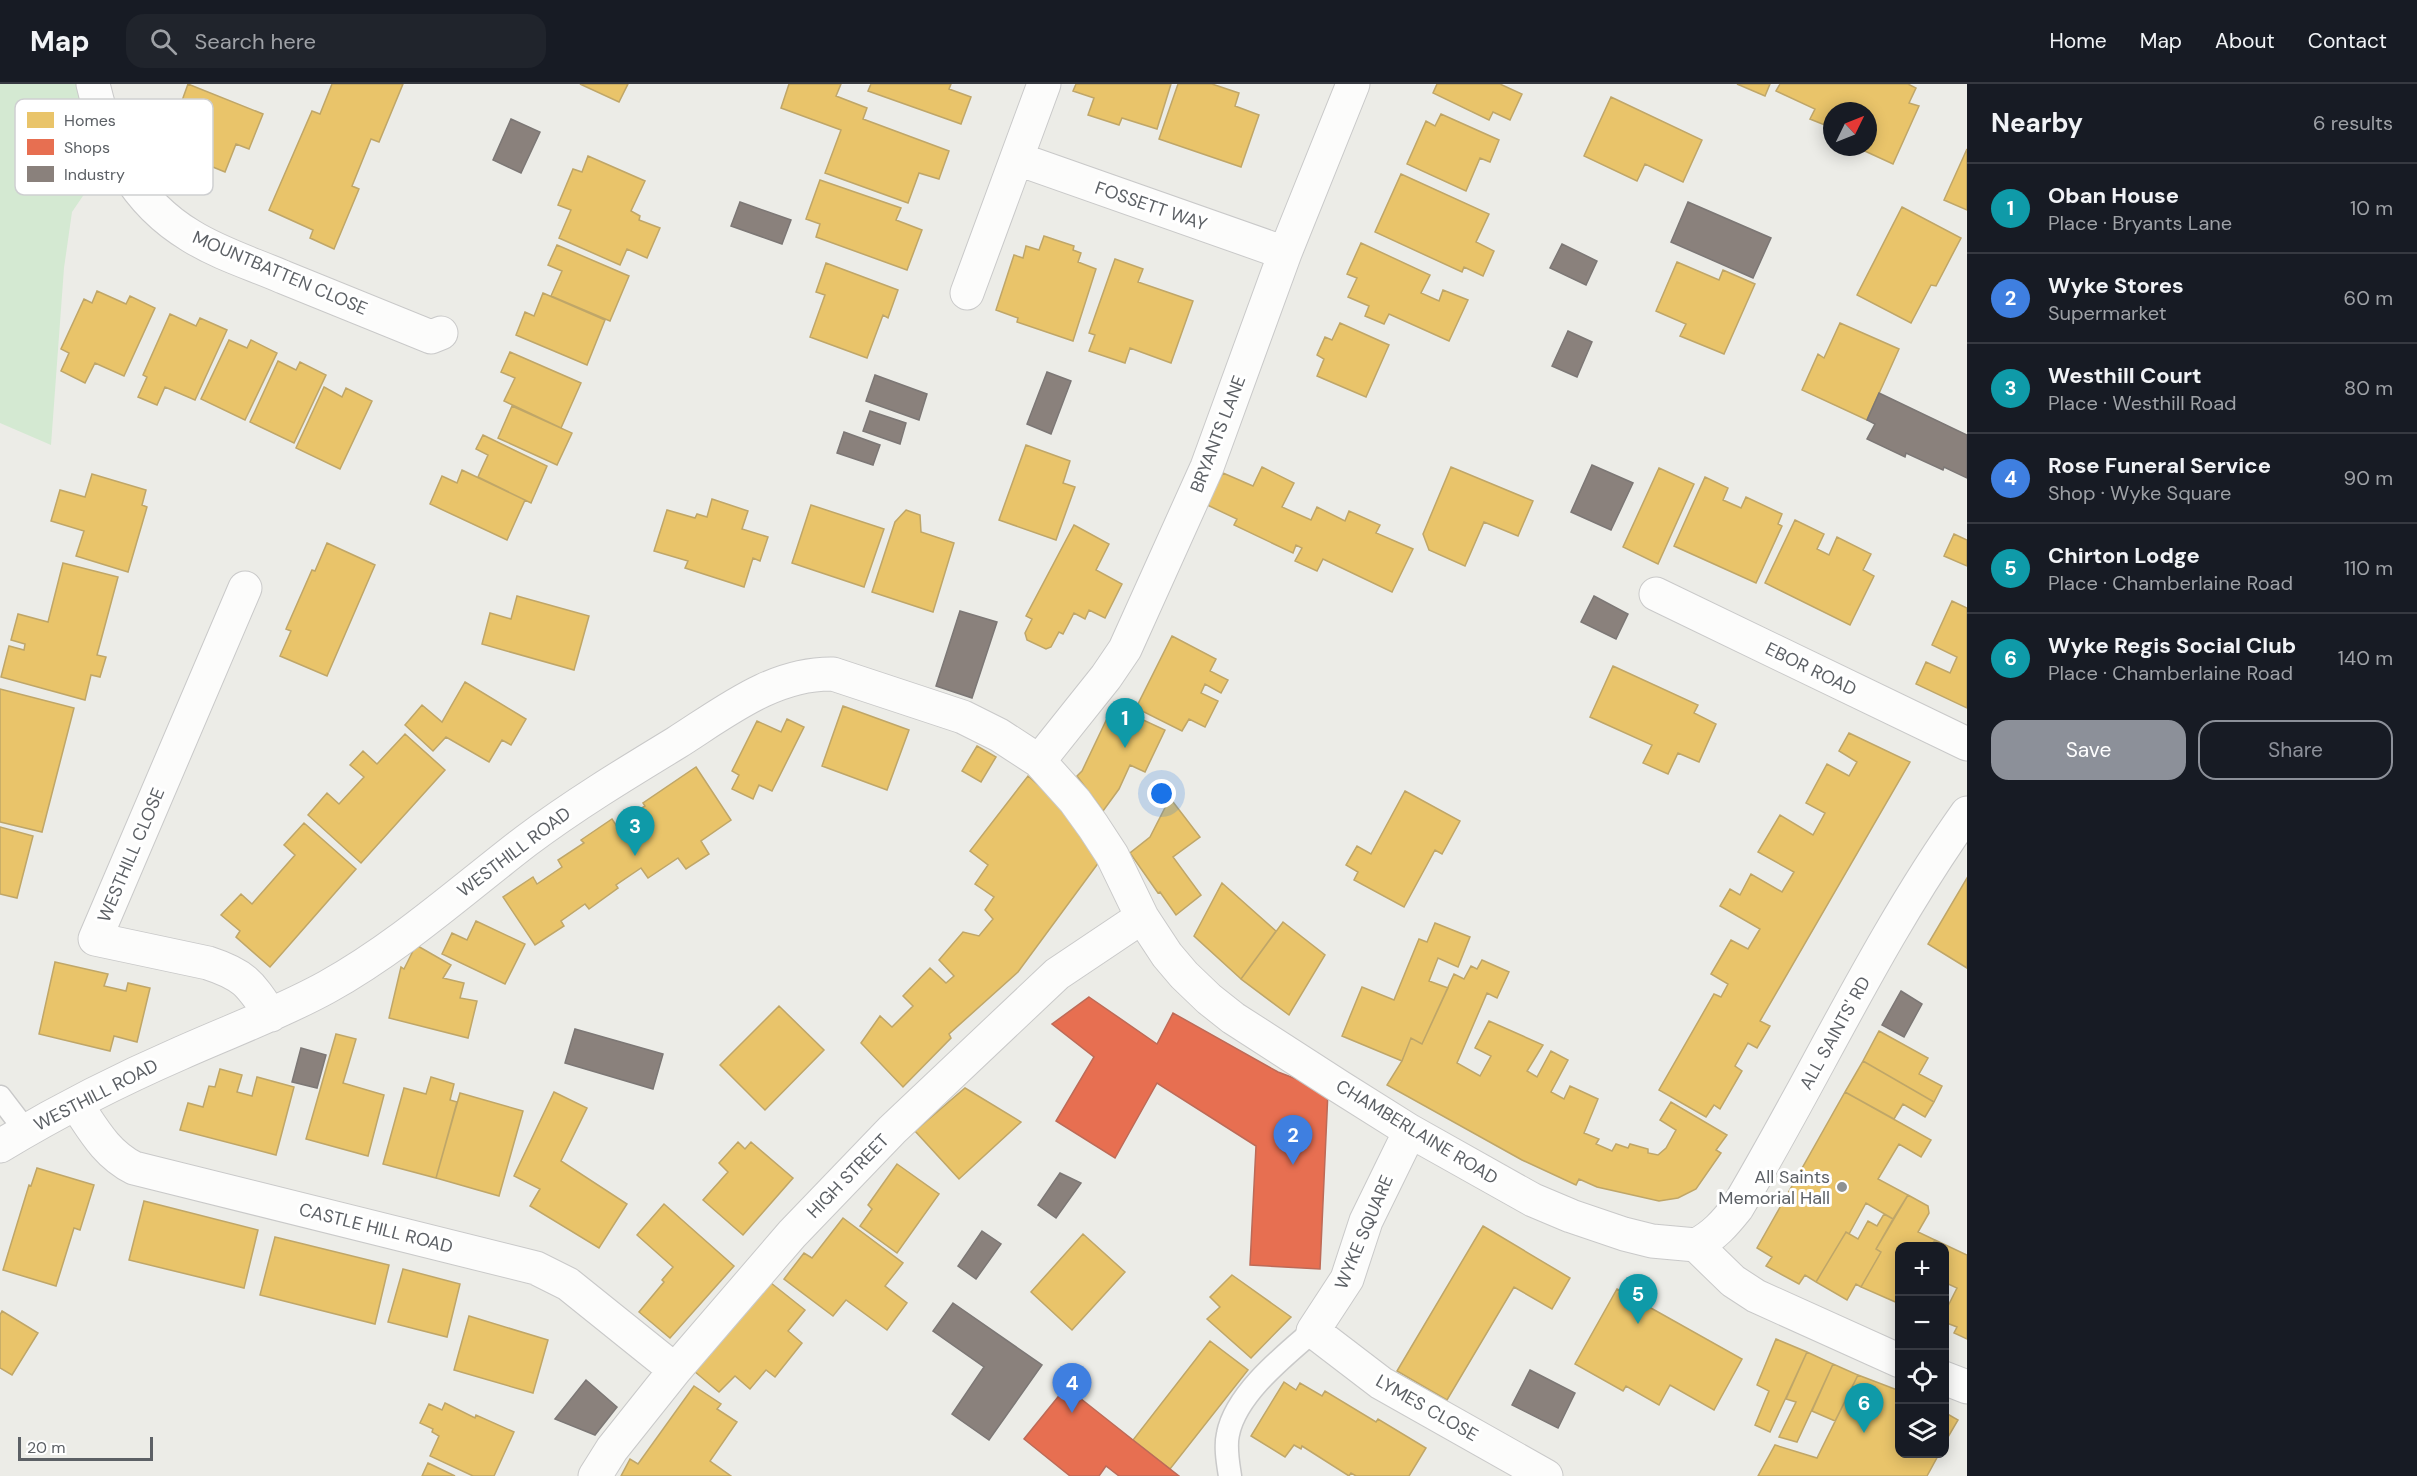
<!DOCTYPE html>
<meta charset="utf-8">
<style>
body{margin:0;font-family:"DM Sans",sans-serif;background:#20242c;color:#f1f3f6}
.controls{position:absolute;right:18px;bottom:18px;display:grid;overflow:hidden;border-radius:12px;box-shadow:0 3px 15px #0003}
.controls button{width:54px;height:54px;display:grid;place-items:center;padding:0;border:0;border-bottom:2px solid #363941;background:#171b24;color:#f1f3f6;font:30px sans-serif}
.compass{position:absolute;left:1823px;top:18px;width:54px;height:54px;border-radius:50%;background:#171b24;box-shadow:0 3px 15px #0003;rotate:47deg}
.scale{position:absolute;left:18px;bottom:15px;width:135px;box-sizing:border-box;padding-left:6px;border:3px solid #5c6065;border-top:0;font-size:16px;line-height:21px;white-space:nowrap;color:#5c6065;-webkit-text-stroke:4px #fff;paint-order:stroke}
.you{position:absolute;left:1162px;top:710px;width:21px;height:21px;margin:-15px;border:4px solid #fff;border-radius:50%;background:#1a73e8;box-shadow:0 0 0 9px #1a73e833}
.badge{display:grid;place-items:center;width:39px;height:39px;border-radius:50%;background:#8c9099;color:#fff;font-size:20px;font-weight:700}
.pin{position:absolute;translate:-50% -50px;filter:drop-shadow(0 2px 3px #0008)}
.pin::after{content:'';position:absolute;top:32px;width:21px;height:18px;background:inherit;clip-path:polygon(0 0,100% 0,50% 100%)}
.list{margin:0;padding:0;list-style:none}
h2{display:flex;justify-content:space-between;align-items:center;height:78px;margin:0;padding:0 24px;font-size:26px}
h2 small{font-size:20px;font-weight:400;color:#9ea1a6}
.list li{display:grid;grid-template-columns:39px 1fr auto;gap:18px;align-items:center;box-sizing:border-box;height:90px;padding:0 24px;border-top:2px solid #363941}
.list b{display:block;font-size:22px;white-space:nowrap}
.list p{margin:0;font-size:20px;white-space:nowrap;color:#9ea1a6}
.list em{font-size:20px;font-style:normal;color:#9ea1a6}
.actions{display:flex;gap:12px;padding:18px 24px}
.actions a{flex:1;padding:14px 0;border:2px solid #8c9099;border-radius:18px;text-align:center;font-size:21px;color:#8c9099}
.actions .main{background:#8c9099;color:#fff}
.icon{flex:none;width:33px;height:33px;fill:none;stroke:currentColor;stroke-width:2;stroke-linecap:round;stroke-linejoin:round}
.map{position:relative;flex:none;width:1967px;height:1392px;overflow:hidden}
header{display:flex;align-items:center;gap:36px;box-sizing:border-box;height:84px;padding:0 30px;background:#171b24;border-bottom:2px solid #363941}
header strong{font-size:28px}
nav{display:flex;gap:33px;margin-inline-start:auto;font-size:21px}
.search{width:420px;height:54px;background:#20242c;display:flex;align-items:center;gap:15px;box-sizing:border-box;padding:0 21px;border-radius:18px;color:#9ea1a6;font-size:22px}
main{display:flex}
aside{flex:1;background:#171b24}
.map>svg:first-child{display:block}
.green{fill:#d4e9d2}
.homes{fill:#e9c46a;stroke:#bfa668;stroke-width:1.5}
.shops{fill:#e76f51;stroke:#bd6a57;stroke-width:1.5}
.industry{fill:#8a817c;stroke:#7c7775;stroke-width:1.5}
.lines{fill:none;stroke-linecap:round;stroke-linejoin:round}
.lane-casing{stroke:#c9c9c9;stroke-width:25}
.street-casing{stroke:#c9c9c9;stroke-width:35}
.lane{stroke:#fcfcfb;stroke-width:22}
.street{stroke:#fcfcfb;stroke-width:33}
.poi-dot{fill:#8e9192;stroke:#fff;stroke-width:2}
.labels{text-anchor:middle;stroke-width:6;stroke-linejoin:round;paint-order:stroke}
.street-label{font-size:18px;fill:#5c6065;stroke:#fff}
.poi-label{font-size:18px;fill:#5c6065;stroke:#fff;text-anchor:end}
.key{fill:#fff;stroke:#cecfd1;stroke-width:1.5}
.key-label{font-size:16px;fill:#5c6065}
</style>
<header>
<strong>Map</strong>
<div class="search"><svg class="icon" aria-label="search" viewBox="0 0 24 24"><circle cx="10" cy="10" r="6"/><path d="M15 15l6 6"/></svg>Search here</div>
<nav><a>Home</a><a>Map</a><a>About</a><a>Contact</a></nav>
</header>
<main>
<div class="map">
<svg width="1967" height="1392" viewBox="0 0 1967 1392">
<rect width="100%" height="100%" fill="#ecece7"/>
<path class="green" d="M0 0H77L108 75 72 128 64 184 51 361 0 339Z"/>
<path class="homes" d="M188 0 263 30 249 65 236 60 225 88 186 72 189 65 162 54 175 22 179 25Z
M332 0H403L379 58 371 55 352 102 359 105 334 165 310 154 313 146 269 126 312 27 320 30Z
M580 0H628L619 18Z
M789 0H841L836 12 867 24 863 35 949 67 939 95 919 89 908 119 825 89 841 46 781 24Z
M871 0H951L949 5 971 13 961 40 868 7Z
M1076 0H1171L1157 45 1122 34 1119 41 1088 31 1094 14 1073 7Z
M1178 0H1212L1239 9 1235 22 1259 31 1241 83 1159 55Z
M1437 0H1500L1522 10 1510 36 1493 28 1489 36 1433 9Z
M1737 0H1770L1765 12Z
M1780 0H1908L1916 4 1909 19 1919 22 1893 80 1856 63H1868V27H1832V44L1810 35 1815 25 1776 7Z
M1611 13 1702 56 1683 98 1645 80 1637 97 1584 72Z
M1441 30 1499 56 1490 78 1480 74 1466 107 1407 80 1426 37 1435 42Z
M1967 65V126L1944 116Z
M588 72 645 97 631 127 640 132 639 136 660 144 647 174 627 165 620 181 559 154 571 126 558 121 573 85 582 88Z
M1401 90 1489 130 1476 158 1494 167 1483 192 1464 183 1462 188 1375 148Z
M820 96 901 124 896 136 922 146 907 186 816 153 820 140 806 135Z
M1902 123 1961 154 1936 202 1931 201 1911 239 1857 211Z
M1044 152 1074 162 1073 166 1081 169 1078 178 1096 185 1073 257 1017 238 1018 234 996 226 1014 171 1023 174 1026 162 1039 166Z
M1361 159 1430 191 1421 209 1439 217 1443 206 1468 216 1449 257 1389 230 1384 240 1365 232 1369 222 1348 213 1357 194 1347 190Z
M557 161 629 192 610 237 551 212 562 187 548 181Z
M1115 175 1143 185 1138 198 1193 217 1171 279 1130 264 1125 279 1089 267 1095 251 1089 249Z
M1677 178 1719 196 1723 186 1755 200 1724 270 1680 252 1686 240 1656 227Z
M826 179 898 206 888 234 883 231 867 274 810 253 825 211 816 208Z
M97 207 126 220 130 212 155 224 124 292 95 279 85 299 61 287 69 269 61 265 84 215 92 219Z
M543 209 605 236 587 281 516 251 525 228 534 232Z
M170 230 196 242 200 234 227 246 195 316 165 303 157 321 138 313 147 293 143 291Z
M1340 239 1389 261 1366 313 1317 292 1324 275 1317 271 1325 253 1332 256Z
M1840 239 1899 265 1867 336 1802 306 1818 270 1824 274Z
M229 256 247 264 251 256 277 269 245 336 201 315Z
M510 268 581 299 561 344 504 317 515 294 501 288Z
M278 277 296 286 300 278 326 291 294 359 250 338Z
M324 303 342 313 346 304 372 317 340 385 296 364Z
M512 322 572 349 557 381 498 354Z
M483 351 547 382 531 419 478 393 488 371 476 365Z
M1026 361 1070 377 1063 399 1075 403 1056 456 999 436Z
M1262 383 1294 399 1282 423 1311 436 1317 423 1345 437 1349 427 1380 441 1376 449 1413 465 1392 508 1323 475 1317 487 1295 477 1302 464 1296 461 1293 469 1234 441 1237 435 1205 420 1223 389 1253 402Z
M1451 383 1533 417 1518 452 1484 438 1465 482 1429 466 1423 450Z
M1659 384 1694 400 1658 480 1623 463Z
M462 386 525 416 507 456 430 420 442 392 457 399Z
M92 390 146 406 142 421 147 423 128 488 76 472 84 447 51 437 60 406 85 413Z
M1705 393 1728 404 1723 416 1741 424 1746 413 1782 430 1778 440 1782 442 1756 499 1674 462Z
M712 415 748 427 742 445 768 453 760 477 753 474 744 503 685 484 688 477 654 467 667 426 695 434 697 430 707 433Z
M811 421 884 445 864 503 792 479Z
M906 426 920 431 921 448 954 459 933 528 872 508 895 438Z
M1795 436 1824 450 1817 465 1829 471 1837 453 1871 470 1863 486 1874 492 1850 541 1765 499Z
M1074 441 1109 460 1096 486 1122 500 1105 534 1089 526 1085 535 1074 529 1063 550 1059 548 1051 563 1046 565 1027 556 1025 549 1032 535 1026 532Z
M1954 450 1967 456V482L1944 472Z
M327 459 375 481 327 592 280 572 291 547 286 545 312 486 315 487Z
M63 479 118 493 97 571 106 573 100 593 91 591 85 616 1 593 9 562 24 566 25 560 11 556 18 530 48 538Z
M517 512 589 532 574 586 482 560 490 529 511 535Z
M1952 517 1967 524V624L1916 600 1926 578 1950 589 1957 573 1932 561Z
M1172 552 1216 575 1210 587 1228 596 1221 609 1205 600 1201 609 1218 617 1205 643 1189 635 1182 647 1136 624Z
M1613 582 1698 621 1694 629 1716 640 1699 678 1678 669 1668 690 1643 679 1652 661 1590 633Z
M465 598 526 635 511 661 502 656 489 678 446 653 433 667 405 641 422 621 442 638Z
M0 605 74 624 42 748 0 738Z
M843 622 909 646 887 706 822 682Z
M1113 622 1165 646 1145 688 1130 681 1119 705 1103 727 1077 692 1082 687Z
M787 635 804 643 772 707 759 701 753 715 732 705 739 691 732 687 757 637 781 648Z
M1849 649 1910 678 1760 937 1770 942 1757 964 1748 959 1735 982 1742 987 1720 1025 1714 1021 1706 1033 1659 1006 1714 910 1721 913 1728 900 1711 890 1731 856 1748 865 1760 845 1720 822 1730 805 1740 811 1751 790 1782 808 1794 788 1758 768 1780 731 1813 751 1825 729 1806 719 1827 680 1849 692 1857 678 1839 667Z
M405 650 445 686 361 779 308 731 327 709 339 720 364 693 350 681 363 667 377 680Z
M977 662 996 673 981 698 962 687Z
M696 683 731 736 701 757 709 770 686 785 678 774 648 794 641 784 616 801 618 804 589 825 585 820 561 837 564 842 535 861 503 813 533 793 537 800 562 783 558 776 584 759 581 756 612 735 616 741 645 722 643 719Z
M1028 692 1064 724 1102 774 1018 888 949 950 951 954 903 1003 861 959 880 932 892 943 913 922 903 912 930 884 946 899 954 892 939 876 963 848 979 852 993 835 985 826 994 813 975 800 988 781 970 767Z
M1405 707 1460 737 1442 770 1435 766 1404 823 1354 796 1358 788 1346 781 1357 762 1371 770Z
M1170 714 1200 753 1173 773 1201 811 1176 831 1160 808 1158 809 1130 769 1150 753Z
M304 739 356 785 270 883 236 853 240 847 221 831 241 810 252 820 295 771 284 761Z
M0 743 33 752 17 814 0 810Z
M1967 794V884L1928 860Z
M1222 799 1276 847 1241 895 1194 852Z
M476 837 525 860 505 900 442 870 452 849 467 856Z
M1283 838 1325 871 1289 931 1241 895Z
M1435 839 1470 853 1458 883 1438 874 1429 897 1448 904 1422 960 1411 954 1402 977 1342 952 1362 903 1394 916 1419 855 1427 858Z
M416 861 451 881 443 894 464 899 460 914 477 917 468 954 389 934 401 883 404 885Z
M1482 876 1509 888 1497 914 1487 909 1457 979 1480 992 1491 972 1475 964 1489 937 1543 961 1527 987 1537 993 1551 967 1568 976 1551 1008 1564 1015 1570 1002 1598 1015 1584 1049 1599 1055 1596 1060 1612 1067 1616 1060 1628 1064 1630 1060 1648 1065V1069L1658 1071 1666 1064 1676 1046 1660 1036 1671 1018 1727 1051 1716 1066 1721 1069 1696 1105 1678 1114 1659 1117 1597 1103 1579 1095 1576 1101 1522 1076 1387 1001 1402 977 1411 954 1422 960 1454 890 1464 895 1471 882 1477 885Z
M55 878 108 890 104 902 126 907 128 899 150 904 137 958 114 952 110 967 39 950Z
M779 922 824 966 765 1026 720 981Z
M1879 947 1928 974 1919 990 1942 1002 1934 1018 1863 977Z
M336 950 356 955 343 999 384 1011 368 1072 306 1055Z
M1863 977 1934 1018 1925 1033 1903 1020 1894 1035 1845 1008Z
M220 985 242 991 237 1008 252 1012 257 993 294 1003 276 1071 180 1046 188 1019 203 1023 209 1002 215 1003Z
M431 993 454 1000 450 1016 457 1018 436 1094 383 1080 404 1004 426 1010Z
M965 1004 1021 1038 959 1095 915 1047Z
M554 1008 587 1024 561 1077 627 1120 599 1164 530 1122 540 1105 514 1092Z
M1845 1008 1931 1056 1921 1073 1899 1060 1878 1095 1908 1111 1893 1135 1866 1119 1849 1150 1846 1148 1816 1198 1805 1191 1799 1200 1766 1182 1772 1173 1757 1164Z
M460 1009 523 1027 499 1112 436 1094Z
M738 1058 745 1065 751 1058 793 1094 743 1151 703 1116 728 1088 719 1079Z
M897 1080 939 1110 897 1169 860 1142 872 1125 868 1121Z
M37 1084 94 1101 80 1146 74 1144 56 1202 3 1186 29 1101 31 1102Z
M1908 1111 1928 1122 1929 1129 1918 1148 1935 1156 1931 1162H1900V1220L1861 1203 1881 1168 1876 1165Z
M144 1117 258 1146 244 1204 129 1176Z
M664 1120 734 1182 670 1254 639 1228 664 1198 662 1196 673 1183 637 1151Z
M1884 1130 1893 1135 1876 1165 1881 1168 1861 1203 1856 1200 1847 1216 1816 1198 1846 1148 1858 1155 1868 1137 1877 1142Z
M843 1134 903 1179 885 1202 907 1219 887 1246 846 1216 833 1232 784 1195 804 1169 812 1174Z
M1483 1142 1570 1194 1552 1225 1514 1203 1447 1316 1397 1287Z
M1083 1150 1125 1188 1072 1246 1031 1208Z
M275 1153 389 1181 375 1240 260 1211Z
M1935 1156 1967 1171V1255L1954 1249 1957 1243 1944 1238V1230L1957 1204 1944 1198V1162H1931Z
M403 1185 460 1200 447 1253 388 1238Z
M1232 1191 1291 1233 1251 1274 1207 1235 1220 1223 1210 1213Z
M771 1199 805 1226 788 1247 802 1259 775 1293 766 1286 750 1305 735 1292 719 1308 694 1287Z
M1617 1205 1742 1275 1714 1326 1670 1301 1659 1321 1626 1302 1623 1307 1575 1280Z
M2 1227 38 1249 12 1291 0 1284V1231Z
M469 1232 548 1256 533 1309 454 1286Z
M1776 1255 1807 1268 1770 1348 1755 1341 1769 1307 1757 1301Z
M1210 1257 1248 1286 1170 1385 1133 1356Z
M1807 1268 1833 1280 1797 1358 1779 1353 1796 1318 1786 1315Z
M1833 1280 1858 1291 1835 1337 1812 1327Z
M1858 1291 1900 1307V1370H1939L1927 1392H1758L1775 1361 1817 1374Z
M1284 1298 1296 1306 1300 1299 1322 1312 1325 1307 1376 1338 1378 1335 1426 1364 1409 1392H1356L1351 1389 1349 1392 1302 1362 1301 1365 1294 1361 1285 1373 1251 1352Z
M694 1302 721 1320 717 1325 737 1338 710 1377 731 1392H621L630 1375 638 1380Z
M445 1319 475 1334 476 1331 514 1348 494 1392H473L430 1372 439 1352 432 1348 433 1345 420 1339 429 1320 442 1326Z
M1944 1328 1958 1336 1944 1360Z
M428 1379 455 1392H422Z"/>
<path class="shops" d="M1089 913 1157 960 1173 929 1278 988 1328 1007 1320 1185 1250 1181 1256 1062 1157 999 1115 1074 1056 1037 1094 973 1052 940Z
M1066 1303 1133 1356 1179 1392H1119L1106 1382 1099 1392H1070L1024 1355Z"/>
<path class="industry" d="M511 35 540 48 521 89 493 76Z
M740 118 791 136 782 160 731 142Z
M1688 118 1771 154 1753 194 1671 158Z
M1562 160 1597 177 1586 201 1550 184Z
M1568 247 1592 258 1577 293 1552 282Z
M1047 288 1071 297 1051 350 1027 340Z
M875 291 927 310 919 336 866 317Z
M1879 309 1967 351V394L1944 383 1943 386 1906 369 1905 373 1867 355 1875 340 1867 336Z
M870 327 906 339 900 360 863 347Z
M844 348 880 361 873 381 837 369Z
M1592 381 1633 399 1611 446 1571 428Z
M1594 512 1628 530 1616 555 1581 538Z
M960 527 997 538 972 614 936 602Z
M1901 907 1922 920 1904 953 1882 941Z
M575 945 663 970 653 1005 565 979Z
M301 964 326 971 317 1004 292 998Z
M1060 1089 1081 1099 1056 1134 1038 1121Z
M982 1147 1001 1160 976 1195 958 1182Z
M953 1219 1042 1281 989 1356 952 1330 984 1283 933 1247Z
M1530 1286 1575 1309 1558 1344 1512 1321Z
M586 1296 617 1323 595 1351 555 1335Z"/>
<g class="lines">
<g class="lane-casing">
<path id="lane" d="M0 1013 26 1047
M1230 1392C1228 1379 1225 1363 1228 1350 1236 1310 1284 1272 1313 1247"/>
</g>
<g class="street-casing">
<path id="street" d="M93 0C108 64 133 117 191 152 220 170 253 180 283 193 333 213 382 233 431 253L441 249
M1018 75 1285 169
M967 209 1044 0
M245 504 95 855 208 879C245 891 250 900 271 931
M1656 510 1967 660
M1039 677 1106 593 1125 565 1207 383 1285 169 1353 0
M76 1020C93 1045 106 1070 134 1084L536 1184 568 1200 675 1286
M1410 1047 1366 1137 1347 1195 1313 1247 1381 1299 1546 1392
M0 1062C58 1027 119 996 181 969 230 947 280 929 327 903 399 863 461 807 526 757 574 721 625 690 676 659 725 628 773 589 833 590L963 633 999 651 1039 677 1075 717 1093 742 1112 771 1142 833 1167 871 1184 891 1209 915 1233 934 1340 1003 1410 1047 1533 1116 1571 1132 1624 1150 1652 1157 1696 1161 1733 1197 1756 1212 1900 1277
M1696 1161C1714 1152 1725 1139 1737 1124 1815 993 1878 854 1967 729
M1944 1294 1967 1303
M595 1392 612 1365 675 1286 792 1150 892 1046 1057 890 1142 833"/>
</g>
<use href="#lane" class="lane"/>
<use href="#street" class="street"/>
</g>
<circle class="poi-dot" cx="1842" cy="1103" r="6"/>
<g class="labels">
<g class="street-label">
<text transform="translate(1151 122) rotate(19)" y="6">FOSSETT WAY</text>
<text transform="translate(280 189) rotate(23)" y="6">MOUNTBATTEN CLOSE</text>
<text transform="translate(1218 350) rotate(-69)" y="6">BRYANTS LANE</text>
<text transform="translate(1811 585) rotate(26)" y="6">EBOR ROAD</text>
<text transform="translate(514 768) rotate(-37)" y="6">WESTHILL ROAD</text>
<text transform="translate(131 771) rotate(-67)" y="6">WESTHILL CLOSE</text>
<text transform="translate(1835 949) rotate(-61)" y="6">ALL SAINTS' RD</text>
<text transform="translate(96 1011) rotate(-27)" y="6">WESTHILL ROAD</text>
<text transform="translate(1417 1048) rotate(31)" y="6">CHAMBERLAINE ROAD</text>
<text transform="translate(848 1092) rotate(-46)" y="6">HIGH STREET</text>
<text transform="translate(376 1144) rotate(14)" y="6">CASTLE HILL ROAD</text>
<text transform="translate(1364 1148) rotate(-67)" y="6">WYKE SQUARE</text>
<text transform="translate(1427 1324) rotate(30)" y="6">LYMES CLOSE</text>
</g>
<g class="poi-label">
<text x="1830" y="1099">All Saints<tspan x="1830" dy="21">Memorial Hall</tspan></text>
</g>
</g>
<rect x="15" y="15" width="198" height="96" rx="9" class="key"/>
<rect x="27" y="28" width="27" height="16" fill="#e9c46a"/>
<rect x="27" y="55" width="27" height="16" fill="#e76f51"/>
<rect x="27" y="82" width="27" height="16" fill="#8a817c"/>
<g class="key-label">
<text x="64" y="42">Homes</text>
<text x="64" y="69">Shops</text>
<text x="64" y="96">Industry</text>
</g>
</svg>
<div class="controls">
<button>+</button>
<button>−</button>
<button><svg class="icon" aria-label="locate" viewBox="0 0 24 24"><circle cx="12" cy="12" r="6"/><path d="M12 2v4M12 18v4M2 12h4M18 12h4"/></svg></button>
<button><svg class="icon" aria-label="layers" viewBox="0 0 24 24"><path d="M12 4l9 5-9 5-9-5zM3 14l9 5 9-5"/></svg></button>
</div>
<svg class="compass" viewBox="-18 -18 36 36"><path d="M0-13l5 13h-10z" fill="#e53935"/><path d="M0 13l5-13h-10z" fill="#9ea1a6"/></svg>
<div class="scale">20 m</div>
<div class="you"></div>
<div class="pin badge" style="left:1125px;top:664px;background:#0f9aa8">1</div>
<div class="pin badge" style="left:1293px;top:1081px;background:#3f7fe0">2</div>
<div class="pin badge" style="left:635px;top:772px;background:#0f9aa8">3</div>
<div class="pin badge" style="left:1072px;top:1329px;background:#3f7fe0">4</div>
<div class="pin badge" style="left:1638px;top:1240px;background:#0f9aa8">5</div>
<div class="pin badge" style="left:1864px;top:1349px;background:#0f9aa8">6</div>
</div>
<aside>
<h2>Nearby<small>6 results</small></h2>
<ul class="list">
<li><span class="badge" style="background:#0f9aa8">1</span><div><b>Oban House</b><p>Place · Bryants Lane</p></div><em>10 m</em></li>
<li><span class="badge" style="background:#3f7fe0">2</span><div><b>Wyke Stores</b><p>Supermarket</p></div><em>60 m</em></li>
<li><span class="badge" style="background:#0f9aa8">3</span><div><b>Westhill Court</b><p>Place · Westhill Road</p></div><em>80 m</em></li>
<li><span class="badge" style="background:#3f7fe0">4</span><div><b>Rose Funeral Service</b><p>Shop · Wyke Square</p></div><em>90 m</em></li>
<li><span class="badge" style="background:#0f9aa8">5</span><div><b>Chirton Lodge</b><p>Place · Chamberlaine Road</p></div><em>110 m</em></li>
<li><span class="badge" style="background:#0f9aa8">6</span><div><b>Wyke Regis Social Club</b><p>Place · Chamberlaine Road</p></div><em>140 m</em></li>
</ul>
<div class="actions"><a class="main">Save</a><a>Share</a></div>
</aside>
</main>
